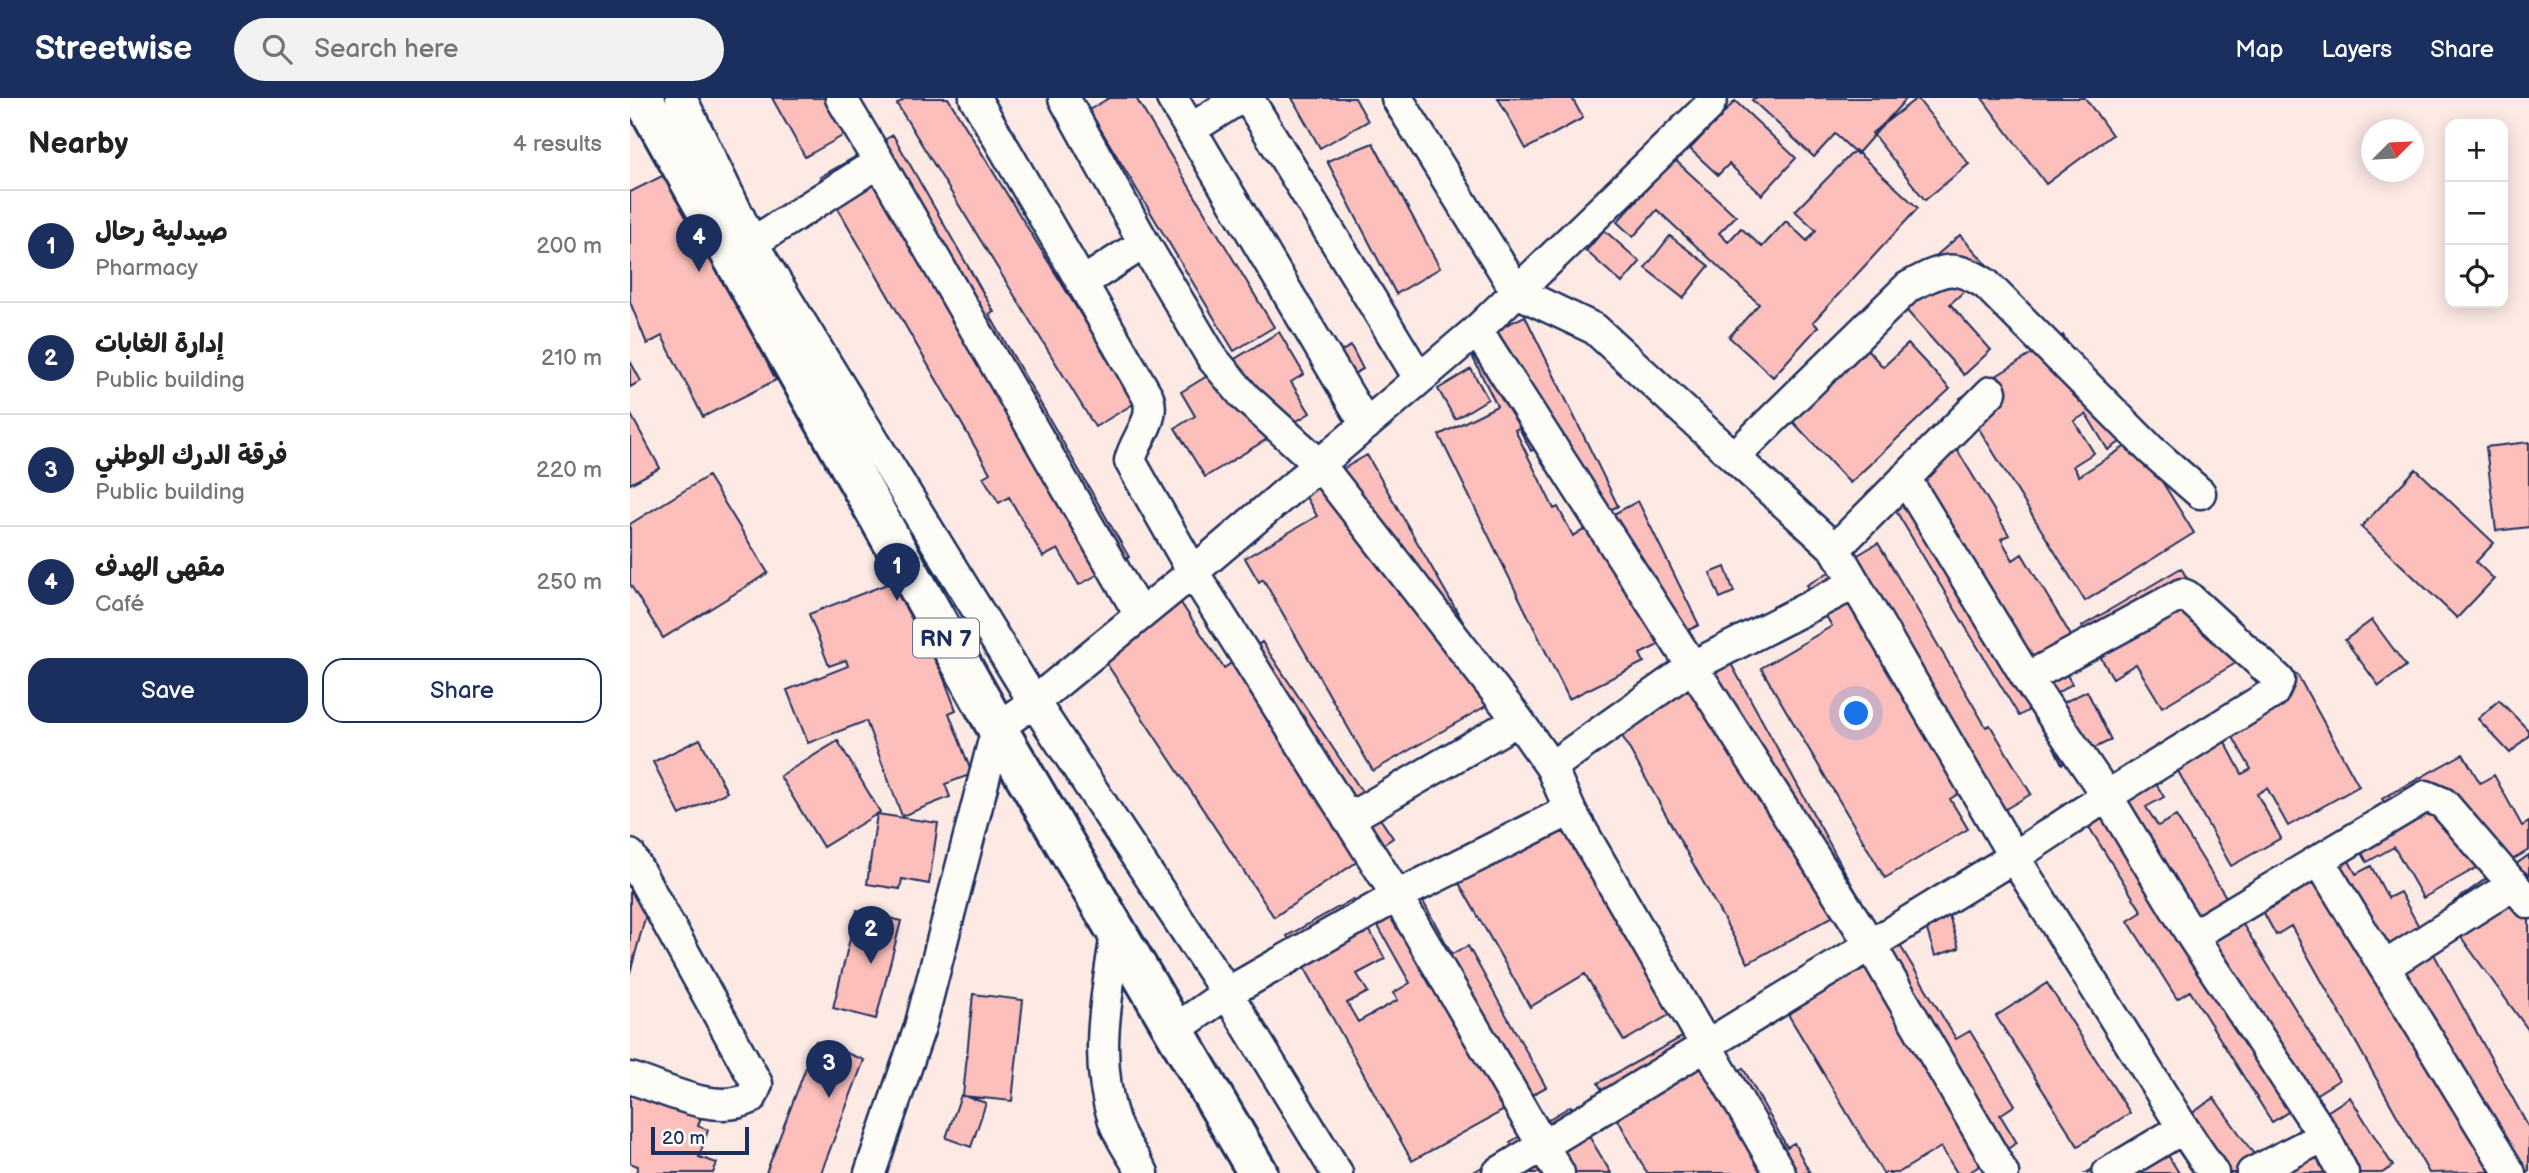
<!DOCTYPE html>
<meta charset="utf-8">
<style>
body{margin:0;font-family:"Balsamiq Sans","Playpen Sans Arabic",sans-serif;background:#f2f2f2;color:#202124}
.controls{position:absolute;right:21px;top:21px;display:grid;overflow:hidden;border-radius:14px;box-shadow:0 4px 18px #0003}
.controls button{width:63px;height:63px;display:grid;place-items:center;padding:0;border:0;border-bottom:2px solid #e0e0e0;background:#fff;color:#202124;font:35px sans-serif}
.compass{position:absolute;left:1731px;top:21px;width:63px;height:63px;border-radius:50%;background:#fff;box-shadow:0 4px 18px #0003;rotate:66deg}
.scale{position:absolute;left:21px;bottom:18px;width:98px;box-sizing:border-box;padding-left:7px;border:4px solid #1b2f5e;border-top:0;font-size:19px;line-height:24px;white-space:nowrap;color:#1b2f5e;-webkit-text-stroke:5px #fdfcf7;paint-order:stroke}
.you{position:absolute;left:1227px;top:616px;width:24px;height:24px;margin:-18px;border:5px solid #fff;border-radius:50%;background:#1a73e8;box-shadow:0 0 0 10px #1a73e833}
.badge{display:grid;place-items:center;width:46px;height:46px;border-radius:50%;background:#1b2f5e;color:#fff;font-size:23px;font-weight:700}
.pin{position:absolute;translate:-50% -58px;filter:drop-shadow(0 2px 4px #0008)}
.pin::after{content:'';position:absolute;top:37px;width:24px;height:21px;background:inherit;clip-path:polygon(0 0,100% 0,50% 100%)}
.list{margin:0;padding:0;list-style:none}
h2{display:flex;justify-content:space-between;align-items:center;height:91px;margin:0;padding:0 28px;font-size:30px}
h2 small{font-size:23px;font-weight:400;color:#757577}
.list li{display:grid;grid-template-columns:46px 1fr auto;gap:21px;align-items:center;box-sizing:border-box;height:112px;padding:0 28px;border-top:2px solid #e0e0e0}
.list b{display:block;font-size:26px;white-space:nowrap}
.list p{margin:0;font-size:23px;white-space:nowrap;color:#757577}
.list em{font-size:23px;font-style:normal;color:#757577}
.actions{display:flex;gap:14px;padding:21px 28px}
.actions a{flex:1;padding:16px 0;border:2px solid #1b2f5e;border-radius:21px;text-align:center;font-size:24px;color:#1b2f5e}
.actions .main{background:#1b2f5e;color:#fff}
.icon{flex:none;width:38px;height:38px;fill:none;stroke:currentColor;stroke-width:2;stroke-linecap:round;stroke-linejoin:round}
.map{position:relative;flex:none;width:1899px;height:1075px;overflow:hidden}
header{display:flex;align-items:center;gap:42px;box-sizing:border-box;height:98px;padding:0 35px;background:#1b2f5e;color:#fff}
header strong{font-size:33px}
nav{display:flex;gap:38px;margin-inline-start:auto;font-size:24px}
.search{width:490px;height:63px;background:#f2f2f2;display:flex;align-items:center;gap:18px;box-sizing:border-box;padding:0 24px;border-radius:38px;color:#757577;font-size:26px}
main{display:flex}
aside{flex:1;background:#fff}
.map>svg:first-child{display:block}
.building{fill:#fcbfbb;stroke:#1b2f5e;stroke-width:2}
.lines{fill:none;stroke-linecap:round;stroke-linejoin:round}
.minor-casing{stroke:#1b2f5e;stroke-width:35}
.primary-casing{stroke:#1b2f5e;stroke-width:44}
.minor{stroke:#fdfcf7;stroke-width:30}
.primary{stroke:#fdfcf7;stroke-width:38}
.labels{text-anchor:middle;stroke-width:7;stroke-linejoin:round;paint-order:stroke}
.shield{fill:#fdfcf7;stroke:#5f6c8c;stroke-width:2}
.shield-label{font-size:23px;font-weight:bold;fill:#1b2f5e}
</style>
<header>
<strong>Streetwise</strong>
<div class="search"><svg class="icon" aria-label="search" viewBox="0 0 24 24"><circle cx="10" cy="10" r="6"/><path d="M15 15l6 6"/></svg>Search here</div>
<nav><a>Map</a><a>Layers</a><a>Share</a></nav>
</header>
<main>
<aside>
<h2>Nearby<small>4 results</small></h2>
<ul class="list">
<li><span class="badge">1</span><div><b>صيدلية رحال</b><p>Pharmacy</p></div><em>200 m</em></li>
<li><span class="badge">2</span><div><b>إدارة الغابات</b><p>Public building</p></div><em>210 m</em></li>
<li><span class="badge">3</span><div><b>فرقة الدرك الوطني</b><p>Public building</p></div><em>220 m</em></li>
<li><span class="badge">4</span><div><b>مقهى الهدف</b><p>Café</p></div><em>250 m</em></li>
</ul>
<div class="actions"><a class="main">Save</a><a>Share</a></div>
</aside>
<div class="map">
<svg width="1899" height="1075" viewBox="0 0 1899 1075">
<rect width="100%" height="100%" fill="#fdeae5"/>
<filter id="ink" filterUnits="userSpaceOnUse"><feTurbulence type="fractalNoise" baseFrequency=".0143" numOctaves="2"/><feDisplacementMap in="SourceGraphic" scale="14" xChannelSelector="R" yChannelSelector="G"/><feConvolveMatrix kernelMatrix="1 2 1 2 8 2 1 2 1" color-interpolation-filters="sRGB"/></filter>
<g filter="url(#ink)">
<path class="building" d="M142 0H228L241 22 175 59Z
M276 0H318L505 305 465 329 267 6Z
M479 0H506L644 229 604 253 459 12Z
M662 0H725L738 23 690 50Z
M868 0H942L953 20 896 51Z
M1124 0H1275L1276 1 1227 56 1205 36 1184 59 1122 2Z
M1287 0 1339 66 1295 102 1242 35Z
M1352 0H1455L1482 37 1416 86Z
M1105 3 1166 60 1132 97 1099 66 1088 77 1060 51Z
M263 37 364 214 359 216 499 459 449 487 428 451 413 459 379 399 369 405 353 379 360 375 190 79Z
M743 45 810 170 766 196 697 63Z
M1225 52 1288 110 1183 224 1188 229 1143 279 1099 239 1129 206 1027 112 1003 139 987 124 1044 61 1106 118 1089 135 1098 144 1111 130 1132 149 1156 123 1177 143 1186 132 1165 113Z
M40 74 146 282 73 319 32 238 17 246 0 204V94Z
M974 132 1010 164 992 185 956 153Z
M1330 137 1360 170 1320 206 1361 252 1334 277 1262 196Z
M1040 138 1079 168 1053 200 1015 170Z
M895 218 988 408 955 425 916 346 901 353 889 330 885 332 924 411 928 409 943 438 1008 403 1069 527 1010 556 1014 564 939 601 809 337 867 308 836 246Z
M649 234 674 276 661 284 680 315 575 379 545 330 565 318 551 294Z
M1433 237 1496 340 1478 352 1456 316 1444 323 1464 355 1443 368 1449 378 1521 332 1548 376 1533 385 1564 435 1455 503 1330 300Z
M1228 241 1253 269 1278 246 1320 291 1220 385 1151 311Z
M721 248 733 271 704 286 692 263Z
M0 263 11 283 0 289Z
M841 271 858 301 825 321 808 291Z
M0 315 30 370 0 386Z
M1899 344V429L1866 433 1856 349Z
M1323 345 1379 437 1371 441 1383 462 1392 456 1452 556 1432 568 1442 586 1389 618 1251 388Z
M737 357 875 597 743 673 633 481 629 484 615 460 687 418 673 394Z
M1786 371 1864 445 1846 464 1864 481 1827 520 1731 429Z
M78 378 138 475 33 540 0 486V426Z
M1248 445 1356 629 1360 627 1401 696 1352 725 1333 693 1320 701 1338 731 1255 780 1131 570 1202 528 1177 487Z
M1095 469 1104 494 1090 500 1080 475Z
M1551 470 1575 511 1616 559 1532 609 1506 566 1483 580 1452 528Z
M275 479 326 612 319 615 342 676 315 686 320 699 272 718 236 623 178 645 157 592 218 568 216 562 199 568 179 516Z
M549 502 594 570 632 544 763 740 644 819 469 554Z
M1742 522 1776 568 1749 588 1715 542Z
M1094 553 1231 803 1118 865 980 616Z
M1667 576 1729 688 1658 728 1637 690 1627 696 1651 740 1601 768 1535 650 1584 623 1612 676 1621 671 1591 618Z
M1457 593 1481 642 1432 666 1408 617Z
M1869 602 1899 633V637L1880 655 1848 621Z
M70 641 97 694 50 717 23 664Z
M208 643 250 714 193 749 150 678Z
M1833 656 1850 685 1864 677 1892 728 1899 724V752L1868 770 1862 761 1793 800 1764 749 1737 764 1719 732 1757 710 1752 701Z
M1517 671 1534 699 1516 709 1528 728 1546 718 1709 982 1642 1024 1560 893 1547 901 1498 823 1512 814 1449 713Z
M950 699 1067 901 994 943 955 876 900 909 822 773Z
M247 716 308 725 299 786 272 781 270 791 237 786Z
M1707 741 1726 776 1741 768 1758 800 1770 794 1899 1030V1073L1799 1075 1661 828 1646 837 1619 788Z
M1899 757V790L1876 773Z
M1861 777 1899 793V933L1812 813Z
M0 780 24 787 0 875Z
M780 780 822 856 838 848 916 989 782 1063 657 838 723 801 755 861 727 876 738 894 717 905 728 924 768 902 763 895 780 885 735 805Z
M1317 811 1329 850 1305 858 1293 819Z
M227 812 271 823 246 921 203 910Z
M1259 829 1326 941 1340 933 1385 1007 1370 1017 1387 1045 1338 1075H1327L1311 1049 1268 1075H1253L1156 913 1141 923 1127 899 1205 852Z
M1417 885 1500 1015 1448 1048 1366 918Z
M343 896 393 902 382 1003 333 998Z
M1079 924 1107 974 1113 970 1157 1049 1164 1045 1180 1075H1017L968 985Z
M186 943 234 962 191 1075H136Z
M0 995 74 1010 68 1028 78 1032 69 1059 87 1065 83 1075H6L8 1068 0 1065Z
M331 997 356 1005 341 1049 316 1040Z
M1720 999 1763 1068 1752 1075H1635L1662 1052 1655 1041Z
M1584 1000 1628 1062 1609 1075H1574L1561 1056 1554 1061 1535 1034Z
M941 1008 981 1075H842L884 1050 880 1044Z
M1523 1033 1549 1075H1456Z"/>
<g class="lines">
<g class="minor-casing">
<path id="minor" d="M51 0 122 145
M211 0 249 64
M345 0 518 299C526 323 505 340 500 363L563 474 767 798 929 1075
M434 0 514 145 583 261 615 299 689 366 888 622 921 669
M542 0 736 327
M618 0 789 280
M767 0 887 194 965 231 1104 359 1278 189C1311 172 1322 164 1356 186L1521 352 1570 395
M561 31 610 0
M452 185 514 145
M847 232 1240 846 1373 1075
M1361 294 1205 451 1384 759 1553 1030
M1104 359 1205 451
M1275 380 1397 580 1477 698 1643 595 1649 582 1557 498 1552 496 1397 580
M510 517 249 64 122 145 404 604 597 895 543 933
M718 721 888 622
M0 757 127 986 121 1000C84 1018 37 991 0 980
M1690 764 1880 1075
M486 835C477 898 463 960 484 1023 490 1041 503 1058 513 1075
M1562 838 1796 698 1813 705 1899 805
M1754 869 1884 786
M1694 1038 1713 1075
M240 1075 290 929 367 630 404 604 563 474 847 232 1078 9 1082 0
M707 1075 597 895 767 798 940 712
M868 1075 1384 759 1477 698 1562 838 1694 1038 1622 1075
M1150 1075 940 712 921 669 1063 568 1224 486
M1478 1075 1553 1030 1583 1075"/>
</g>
<g class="primary-casing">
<path id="primary" d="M13 0 367 630 628 1075"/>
</g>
<use href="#minor" class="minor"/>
<use href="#primary" class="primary"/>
</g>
</g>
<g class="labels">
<rect class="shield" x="283" y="520.5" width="66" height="39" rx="5"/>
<g class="shield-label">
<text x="316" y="548">RN 7</text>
</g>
</g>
</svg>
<div class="controls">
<button>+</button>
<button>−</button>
<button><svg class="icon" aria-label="locate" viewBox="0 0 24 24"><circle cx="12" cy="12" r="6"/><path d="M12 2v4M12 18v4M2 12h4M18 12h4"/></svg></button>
</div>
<svg class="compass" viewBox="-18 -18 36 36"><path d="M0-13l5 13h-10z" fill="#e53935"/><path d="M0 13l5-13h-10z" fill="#757577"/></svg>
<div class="scale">20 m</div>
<div class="you"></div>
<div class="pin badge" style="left:267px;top:503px">1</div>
<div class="pin badge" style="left:241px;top:866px">2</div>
<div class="pin badge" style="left:199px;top:1000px">3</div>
<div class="pin badge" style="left:69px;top:174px">4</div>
</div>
</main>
